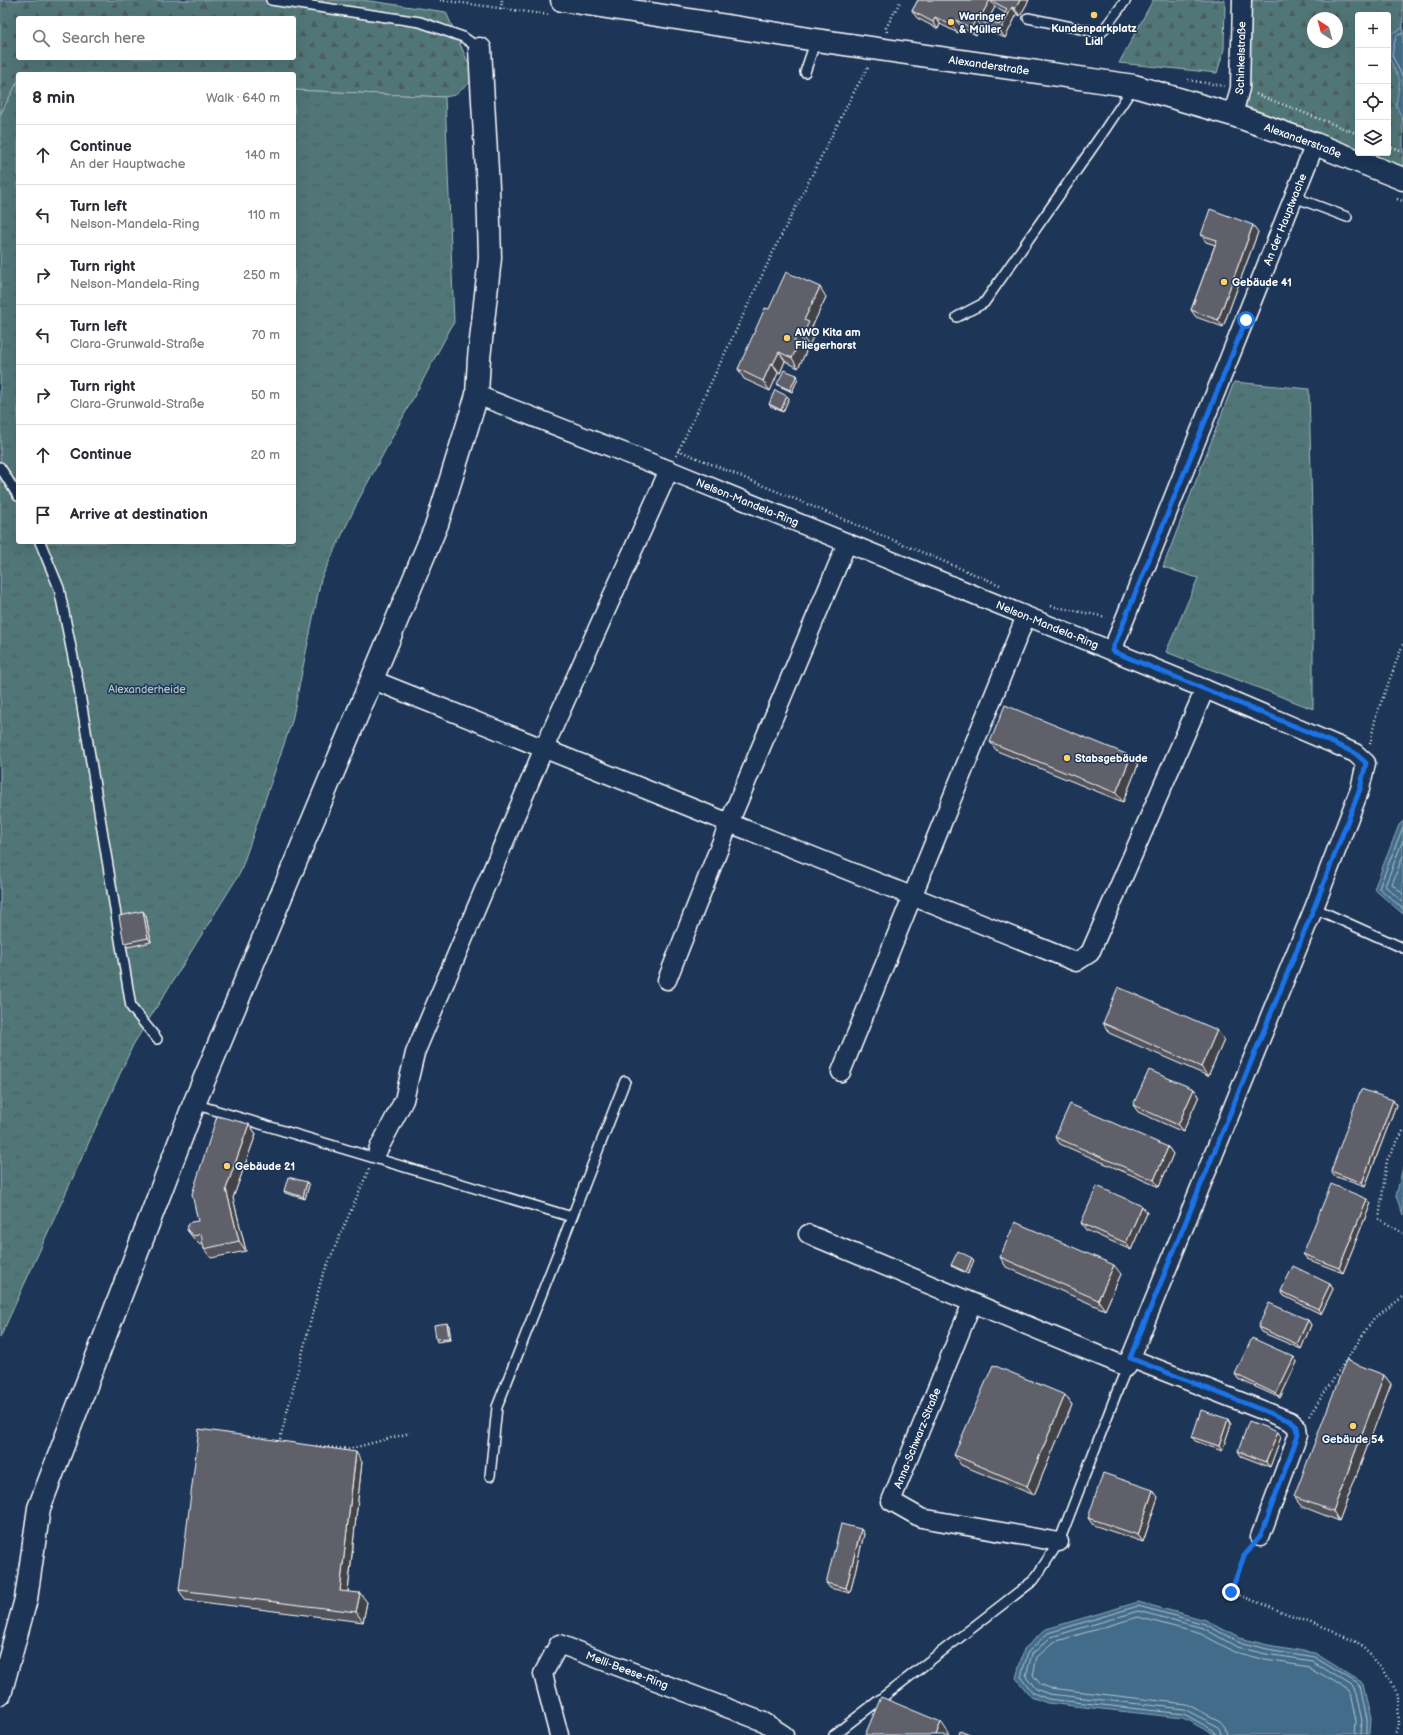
<!DOCTYPE html>
<meta charset="utf-8">
<style>
body{margin:0;font-family:"Balsamiq Sans",sans-serif;background:#f2f2f3;color:#2b2b33}
.controls{position:absolute;right:12px;top:12px;display:grid;overflow:hidden;border-radius:4px;box-shadow:0 4px 16px #0002}
.controls button{width:36px;height:36px;display:grid;place-items:center;padding:0;border:0;border-bottom:1px solid #e1e1e2;background:#fff;color:#2b2b33;font:20px sans-serif}
.compass{position:absolute;left:1307px;top:12px;width:36px;height:36px;border-radius:50%;background:#fff;box-shadow:0 4px 16px #0002;rotate:324deg}
.stop{position:absolute;width:12px;height:12px;margin:-9px;border:3px solid #1a73e8;border-radius:50%;background:#fff}
.stop.end{background:#1a73e8;border-color:#fff;box-shadow:0 1px 4px #0008}
.list{margin:0;padding:0;list-style:none}
h2{display:flex;justify-content:space-between;align-items:center;height:52px;margin:0;padding:0 16px;font-size:17px}
h2 small{font-size:13px;font-weight:400;color:#7c7c81}
.list li{display:grid;grid-template-columns:26px 1fr auto;gap:12px;align-items:center;box-sizing:border-box;height:60px;padding:0 16px;border-top:1px solid #e1e1e2}
.list b{display:block;font-size:15px;white-space:nowrap}
.list p{margin:0;font-size:13px;white-space:nowrap;color:#7c7c81}
.list em{font-size:13px;font-style:normal;color:#7c7c81}
.icon{flex:none;width:22px;height:22px;fill:none;stroke:currentColor;stroke-width:2;stroke-linecap:round;stroke-linejoin:round}
.map{position:relative;flex:none;width:1403px;height:1735px;overflow:hidden}
.search{position:absolute;background:#fff;box-shadow:0 4px 16px #0002;left:16px;top:16px;width:280px;height:44px;display:flex;align-items:center;gap:10px;box-sizing:border-box;padding:0 14px;border-radius:4px;color:#7c7c81;font-size:15px}
.panel{position:absolute;background:#fff;box-shadow:0 4px 16px #0002;left:16px;top:72px;width:280px;height:472px;border-radius:4px}
.map>svg:first-child{display:block}
.forest{fill:url(#forest-firs);stroke:#a8babc;fill-rule:evenodd}
.park{fill:url(#park-tufts);stroke:#a8babc}
.water{fill:#426c89;stroke:#8ea7b8}
.lines{fill:none;stroke-linecap:round;stroke-linejoin:round}
.shore{stroke:#b3c4d0;stroke-width:1}
.lane-casing{stroke:#fff;stroke-width:12}
.street-casing{stroke:#fff;stroke-width:21}
.secondary-casing{stroke:#fff;stroke-width:25}
.path{stroke:#fff;stroke-width:2.5;stroke-dasharray:1 3;stroke-linecap:butt}
.lane{stroke:#1d3557;stroke-width:9}
.street{stroke:#1d3557;stroke-width:18}
.secondary{stroke:#1d3557;stroke-width:22}
.wall{fill:#53535b;stroke:#fff;fill-rule:evenodd}
.shaded-wall{fill:#43434a;stroke:#fff}
.building{fill:#60606a;stroke:#fff}
.route{stroke:#1a73e8;stroke-width:5}
.poi-dot{fill:#ffd166;stroke:#1d3557;stroke-width:1.5}
.labels{text-anchor:middle;stroke-width:3;stroke-linejoin:round;paint-order:stroke}
.poi-label{font-size:11px;font-weight:bold;fill:#fff;stroke:#1d3557;text-anchor:start}
.street-label{font-size:11px;fill:#fff;stroke:#1d3557}
.park-label{font-size:11px;fill:#b1c1c2;stroke:#1d3557}
</style>
<div class="map">
<svg width="1403" height="1735" viewBox="0 0 1403 1735">
<defs>
<pattern id="forest-firs" width="22" height="20" patternUnits="userSpaceOnUse"><rect width="22" height="20" fill="#517678"/><path d="M5 1l3.5 6h-7zM16 11l3.5 6h-7z" fill="#4e5d5e"/></pattern>
<pattern id="park-tufts" width="24" height="20" patternUnits="userSpaceOnUse"><rect width="24" height="20" fill="#517678"/><path d="M3 7l-1-3M5 7V3M7 7l1-3M15 17l-1-3M17 17v-4M19 17l1-3" fill="none" stroke="#4e5d5e"/></pattern>
</defs>
<rect width="100%" height="100%" fill="#1d3557"/>
<filter id="ink" filterUnits="userSpaceOnUse"><feTurbulence type="fractalNoise" baseFrequency=".025" numOctaves="2"/><feDisplacementMap in="SourceGraphic" scale="8" xChannelSelector="R" yChannelSelector="G"/><feConvolveMatrix kernelMatrix="1 2 1 2 8 2 1 2 1" color-interpolation-filters="sRGB"/></filter>
<g filter="url(#ink)">
<path class="forest" d="M0 0H363L446 12 475 78 455 95 445 97 294 90V74H18V81L0 115ZM18 18H294V58H18Z
M1153 0H1225L1224 49 1217 73 1119 63Z
M1242 0H1403V176L1233 115ZM1358 15H1388V153H1358ZM1313 18H1337V42H1313Z"/>
<path class="park" d="M18 81V542H294V90L445 97 454 322 359 499 321 579 292 721 240 873 133 1045 0 1338V115Z
M1234 382 1309 389 1313 556V709L1166 652 1198 578 1163 567Z"/>
<path class="water" d="M1403 28V120L1396 105 1400 80 1389 58 1392 33Z
M1403 821V914L1374 889 1399 825Z
M1403 1167V1216L1396 1196Z
M1138 1602 1206 1620 1239 1638 1268 1645 1315 1653 1363 1683 1371 1720 1370 1735H1215L1183 1718 1047 1703 1031 1697 1016 1678 1024 1649 1046 1629Z"/>
<g class="lines">
<path class="shore" d="M1403 33 1396 36 1392 55 1403 78
M1403 827 1379 888 1403 909
M1403 840 1385 886 1403 902
M1403 856 1392 884 1403 894
M1216 1735 1213 1730 1184 1714 1048 1699 1033 1693 1021 1677 1028 1652 1048 1633 1138 1606 1205 1624 1238 1642 1267 1649 1314 1657 1360 1685 1367 1720V1735
M1221 1735 1220 1730 1217 1726 1184 1709 1049 1694 1036 1689 1026 1676 1032 1654 1051 1637 1138 1611 1203 1628 1237 1647 1266 1654 1312 1661 1355 1688 1362 1721 1361 1735
M1227 1735 1225 1727 1220 1721 1186 1704 1050 1688 1040 1684 1033 1675 1037 1657 1054 1642 1138 1617 1201 1634 1235 1652 1265 1660 1310 1667 1350 1692 1356 1721 1355 1735"/>
<g class="lane-casing">
<path id="lane" d="M271 0 420 22 463 37 480 49
M1028 18 1101 33 1126 0
M805 72 816 40
M1294 197 1347 217
M957 317 984 303 1102 134 1134 86
M0 467 18 496
M40 542 59 588 78 682 131 1007 157 1039
M1314 908 1403 948
M194 1104 572 1217 625 1081
M490 1476 497 1407 572 1217
M834 1735 1034 1580 1059 1542 1118 1389 1127 1367"/>
</g>
<g class="street-casing">
<g id="street">
<path id="s1" d="M1233 115 1240 88 1242 0"/>
<path id="s2" d="M477 395 669 470 1205 689 1355 753 1366 763 1360 789 1314 908 1127 1367 808 1234"/>
<path id="s3" d="M1112 651 1315 144"/>
<path d="M373 680 1076 962 1090 953 1205 689"/>
<path d="M667 980 729 823 847 543"/>
<path d="M841 1072 1026 616"/>
<path d="M378 1150 404 1100 415 1053 544 748 669 470"/>
<path d="M972 1303 891 1501 921 1518 1059 1542"/>
<path d="M1130 1358 1290 1421 1297 1427 1298 1435 1260 1537"/>
<path id="s4" d="M559 1735 543 1674 559 1644 764 1722 784 1735"/>
</g>
</g>
<g class="secondary-casing">
<g id="secondary">
<path id="s5" d="M562 0 816 40 1134 86 1233 115 1315 144 1403 179"/>
<path d="M0 1694 26 1599 39 1508 194 1104 437 524 477 395 479 358 490 258 488 188 480 49"/>
</g>
</g>
<path class="path" d="M440 0 550 15
M501 9 502 0
M887 32 886 28 901 0
M1188 80 1224 86
M1256 94 1358 134
M1388 146 1403 152
M1397 199 1403 201
M678 450 1000 585
M676 456 776 246 856 88 869 66
M1051 606 1106 617
M1370 744 1376 716 1403 644
M1403 1131 1387 1160 1379 1219 1403 1233
M1309 1416 1374 1318 1403 1297
M279 1443 322 1277 369 1169
M316 1446 349 1449 410 1433
M1250 1550 1244 1556 1231 1592 1355 1640 1382 1666 1398 1697 1399 1726 1396 1735"/>
<use href="#lane" class="lane"/>
<use href="#street" class="street"/>
<use href="#secondary" class="secondary"/>
</g>
<path class="wall" d="M918 0H1029L1020 16 1017 14 1005 38 981 26 976 35 961 27 958 33 940 24 938 29 917 18 912 11ZM995 7 1005 13 999 25 988 20Z
M1258 232 1223 327 1196 317 1191 310 1215 245 1206 242 1201 235Z
M826 297 812 327 815 332 809 346 804 344 802 347 806 352 798 368 785 361 780 373H778L770 391 744 379 738 369 769 309Z
M798 378 792 392 779 386 777 384Z
M789 398 783 412 770 406 769 404Z
M990 742 1131 756 1138 765 1123 802 997 751Z
M146 916 151 942 128 947 124 943Z
M1103 1023 1224 1040 1208 1076 1109 1033Z
M1194 1089 1199 1096 1183 1132 1138 1112 1133 1105Z
M1393 1100 1396 1105 1365 1187 1334 1176 1331 1171Z
M249 1124 256 1134 233 1198 246 1251 211 1258 204 1249 203 1244 200 1245 194 1239 187 1230 198 1221Z
M1055 1137 1168 1147 1173 1154 1159 1187 1060 1144Z
M309 1185 305 1199 285 1193 284 1191Z
M1371 1203 1343 1273 1307 1259 1303 1254Z
M1142 1206 1147 1213 1131 1250 1086 1230 1081 1223Z
M1000 1257 1121 1274 1105 1310 1006 1267Z
M974 1260 968 1274 953 1267 951 1265Z
M1330 1284 1333 1289 1321 1314 1284 1296 1281 1291Z
M1308 1320 1311 1325 1301 1349 1261 1332 1258 1327Z
M447 1323 449 1326 451 1340 437 1342 436 1339Z
M1294 1357 1297 1362 1280 1398 1238 1379 1235 1374Z
M1384 1375 1391 1384 1339 1521 1301 1506 1294 1497Z
M1065 1395 1072 1405 1034 1495 961 1465 954 1455Z
M1231 1424 1222 1451 1195 1441 1192 1437Z
M1281 1437 1270 1467 1241 1456 1238 1451Z
M362 1462 348 1592 367 1602 363 1622 185 1600 179 1590Z
M1158 1497 1143 1542 1093 1525 1088 1518Z
M861 1529 864 1534 850 1593 830 1588 826 1583Z"/>
<path class="shaded-wall" d="M990 0 995 7 986 23 981 16Z
M1020 0H1029L1020 16 1015 9Z
M1012 7 1017 14 1005 38 1000 31Z
M935 17 940 24 938 29 933 22Z
M976 19 981 26 976 35 971 28Z
M956 20 961 27 958 33 953 26Z
M1253 225 1258 232 1223 327 1218 320Z
M820 287 826 297 812 327 815 332 809 346 802 336 804 320Z
M798 334 804 344 802 347 806 352 798 368 792 358 794 341Z
M779 352 785 361 780 373 773 364Z
M771 363 778 373 770 391 763 381Z
M797 375 798 378 792 392 790 390Z
M787 396 789 398 783 412 781 410Z
M1131 756 1138 765 1123 802 1116 793Z
M143 911 146 916 151 942 148 938Z
M1217 1030 1224 1040 1208 1076 1201 1067Z
M1194 1089 1199 1096 1183 1132 1178 1125Z
M1393 1100 1396 1105 1365 1187 1362 1183Z
M249 1124 256 1134 233 1198 246 1251 239 1241 226 1189Z
M1168 1147 1173 1154 1159 1187 1154 1180Z
M307 1182 309 1185 305 1199 303 1197Z
M1367 1199 1371 1203 1343 1273 1339 1268Z
M1142 1206 1147 1213 1131 1250 1126 1243Z
M972 1258 974 1260 968 1274 966 1272Z
M1114 1265 1121 1274 1105 1310 1098 1300Z
M1330 1284 1333 1289 1321 1314 1318 1309Z
M1308 1320 1311 1325 1301 1349 1297 1344Z
M447 1323 449 1326 451 1340 449 1338Z
M1294 1357 1297 1362 1280 1398 1276 1394Z
M1384 1375 1391 1384 1339 1521 1333 1511Z
M1065 1395 1072 1405 1034 1495 1027 1486Z
M1228 1419 1231 1424 1222 1451 1219 1446Z
M1278 1432 1281 1437 1270 1467 1266 1462Z
M356 1452 362 1462 347 1600 340 1591Z
M1153 1490 1158 1497 1143 1542 1138 1535Z
M861 1529 864 1534 850 1593 846 1588Z
M360 1593 367 1602 363 1622 356 1612Z
M941 1722 950 1735H936Z"/>
<path class="building" d="M918 0H990L981 16 999 25 1007 9 990 0H1020L1015 9 1012 7 1000 31 976 19 971 28 956 20 953 26 935 17 933 22 912 11Z
M1210 209 1253 225 1218 320 1191 310 1217 240 1201 235Z
M786 272 820 287 804 320 809 322 802 336 798 334 794 341 799 343 792 358 779 352 773 364 771 363 763 381 738 369 765 308 769 309Z
M784 370 797 375 790 390 777 384Z
M775 390 787 396 781 410 769 404Z
M1005 705 1131 756 1116 793 990 742Z
M143 911 148 938 124 943 119 916Z
M1118 987 1217 1030 1201 1067 1103 1023Z
M1149 1070 1194 1089 1178 1125 1133 1105Z
M1361 1089 1393 1100 1362 1183 1331 1171Z
M1070 1104 1168 1147 1154 1180 1055 1137Z
M217 1116 249 1124 226 1189 239 1241 204 1249 201 1234 194 1236 187 1230 188 1225 191 1222 198 1221 192 1194Z
M288 1177 307 1182 303 1197 284 1191Z
M1331 1184 1367 1199 1339 1268 1303 1254Z
M1097 1186 1142 1206 1126 1243 1081 1223Z
M1015 1222 1114 1265 1098 1300 1000 1257Z
M958 1251 972 1258 966 1272 951 1265Z
M1293 1266 1330 1284 1318 1309 1281 1291Z
M1269 1303 1308 1320 1297 1344 1258 1327Z
M447 1323 449 1338 436 1339 434 1325Z
M1252 1338 1294 1357 1276 1394 1235 1374Z
M1346 1360 1384 1375 1333 1511 1294 1497Z
M993 1365 1065 1395 1027 1486 954 1455Z
M1201 1410 1228 1419 1219 1446 1192 1437Z
M1249 1421 1278 1432 1266 1462 1238 1451Z
M199 1429 356 1452 340 1591 360 1593 356 1612 179 1590Z
M1103 1473 1153 1490 1138 1535 1088 1518Z
M841 1524 861 1529 846 1588 826 1583Z
M881 1697 941 1722 936 1735H865Z
M960 1731 970 1735H959Z"/>
</g>
<g class="lines" filter="url(#ink)">
<path class="route" d="M1231 1592 1244 1556 1260 1537 1298 1435 1297 1427 1290 1421 1130 1358 1314 908 1360 789 1366 763 1355 753 1304 730 1112 651 1246 320"/>
</g>
<g class="poi-dot">
<circle cx="1094" cy="15" r="4"/>
<circle cx="951" cy="22" r="4"/>
<circle cx="1224" cy="282" r="4"/>
<circle cx="787" cy="338" r="4"/>
<circle cx="1067" cy="758" r="4"/>
<circle cx="227" cy="1166" r="4"/>
<circle cx="1353" cy="1426" r="4"/>
</g>
<g class="labels">
<g class="poi-label">
<text x="959" y="20">Waringer<tspan x="959" dy="13">&amp; Müller</tspan></text>
<text x="1094" y="32" text-anchor="middle">Kundenparkplatz<tspan x="1094" dy="13">Lidl</tspan></text>
<text x="1232" y="286">Gebäude 41</text>
<text x="795" y="336">AWO Kita am<tspan x="795" dy="13">Fliegerhorst</tspan></text>
<text x="1075" y="762">Stabsgebäude</text>
<text x="235" y="1170">Gebäude 21</text>
<text x="1353" y="1443" text-anchor="middle">Gebäude 54</text>
</g>
<g class="street-label">
<text dy="4" stroke="none"><textPath href="#s1" startOffset="58">Schinkelstraße</textPath></text>
<text dy="4" stroke="none"><textPath href="#s5" startOffset="432">Alexanderstraße</textPath></text>
<text dy="4" stroke="none"><textPath href="#s5" startOffset="756">Alexanderstraße</textPath></text>
<text dy="4" stroke="none"><textPath href="#s3" startOffset="465">An der Hauptwache</textPath></text>
<text dy="4" stroke="none"><textPath href="#s2" startOffset="291">Nelson-Mandela-Ring</textPath></text>
<text dy="4" stroke="none"><textPath href="#s2" startOffset="615">Nelson-Mandela-Ring</textPath></text>
<text transform="translate(917 1438) rotate(-68)" y="4">Anna-Schwarz-Straße</text>
<text dy="4" stroke="none"><textPath href="#s4" startOffset="170">Melli-Beese-Ring</textPath></text>
</g>
<g class="park-label">
<text x="147" y="693">Alexanderheide</text>
</g>
</g>
</svg>
<div class="controls">
<button>+</button>
<button>−</button>
<button><svg class="icon" aria-label="locate" viewBox="0 0 24 24"><circle cx="12" cy="12" r="6"/><path d="M12 2v4M12 18v4M2 12h4M18 12h4"/></svg></button>
<button><svg class="icon" aria-label="layers" viewBox="0 0 24 24"><path d="M12 4l9 5-9 5-9-5zM3 14l9 5 9-5"/></svg></button>
</div>
<svg class="compass" viewBox="-18 -18 36 36"><path d="M0-13l5 13h-10z" fill="#e53935"/><path d="M0 13l5-13h-10z" fill="#7c7c81"/></svg>
<div class="stop" style="left:1246px;top:320px"></div>
<div class="stop end" style="left:1231px;top:1592px"></div>
<div class="search"><svg class="icon" aria-label="search" viewBox="0 0 24 24"><circle cx="10" cy="10" r="6"/><path d="M15 15l6 6"/></svg>Search here</div>
<section class="panel">
<h2>8 min<small>Walk · 640 m</small></h2>
<ul class="list">
<li><svg class="icon" aria-label="ahead" viewBox="0 0 24 24"><path d="M12 20V5M6 11l6-6 6 6"/></svg><div><b>Continue</b><p>An der Hauptwache</p></div><em>140 m</em></li>
<li><svg class="icon" aria-label="left" viewBox="0 0 24 24"><path d="M17 20v-9H6M10 6l-5 5 5 5"/></svg><div><b>Turn left</b><p>Nelson-Mandela-Ring</p></div><em>110 m</em></li>
<li><svg class="icon" aria-label="right" viewBox="0 0 24 24"><path d="M7 20v-9h11M14 6l5 5-5 5"/></svg><div><b>Turn right</b><p>Nelson-Mandela-Ring</p></div><em>250 m</em></li>
<li><svg class="icon" aria-label="left" viewBox="0 0 24 24"><path d="M17 20v-9H6M10 6l-5 5 5 5"/></svg><div><b>Turn left</b><p>Clara-Grunwald-Straße</p></div><em>70 m</em></li>
<li><svg class="icon" aria-label="right" viewBox="0 0 24 24"><path d="M7 20v-9h11M14 6l5 5-5 5"/></svg><div><b>Turn right</b><p>Clara-Grunwald-Straße</p></div><em>50 m</em></li>
<li><svg class="icon" aria-label="ahead" viewBox="0 0 24 24"><path d="M12 20V5M6 11l6-6 6 6"/></svg><div><b>Continue</b></div><em>20 m</em></li>
<li><svg class="icon" aria-label="arrive" viewBox="0 0 24 24"><path d="M6 21V4h12l-3 4 3 4H6"/></svg><div><b>Arrive at destination</b></div></li>
</ul>
</section>
</div>
